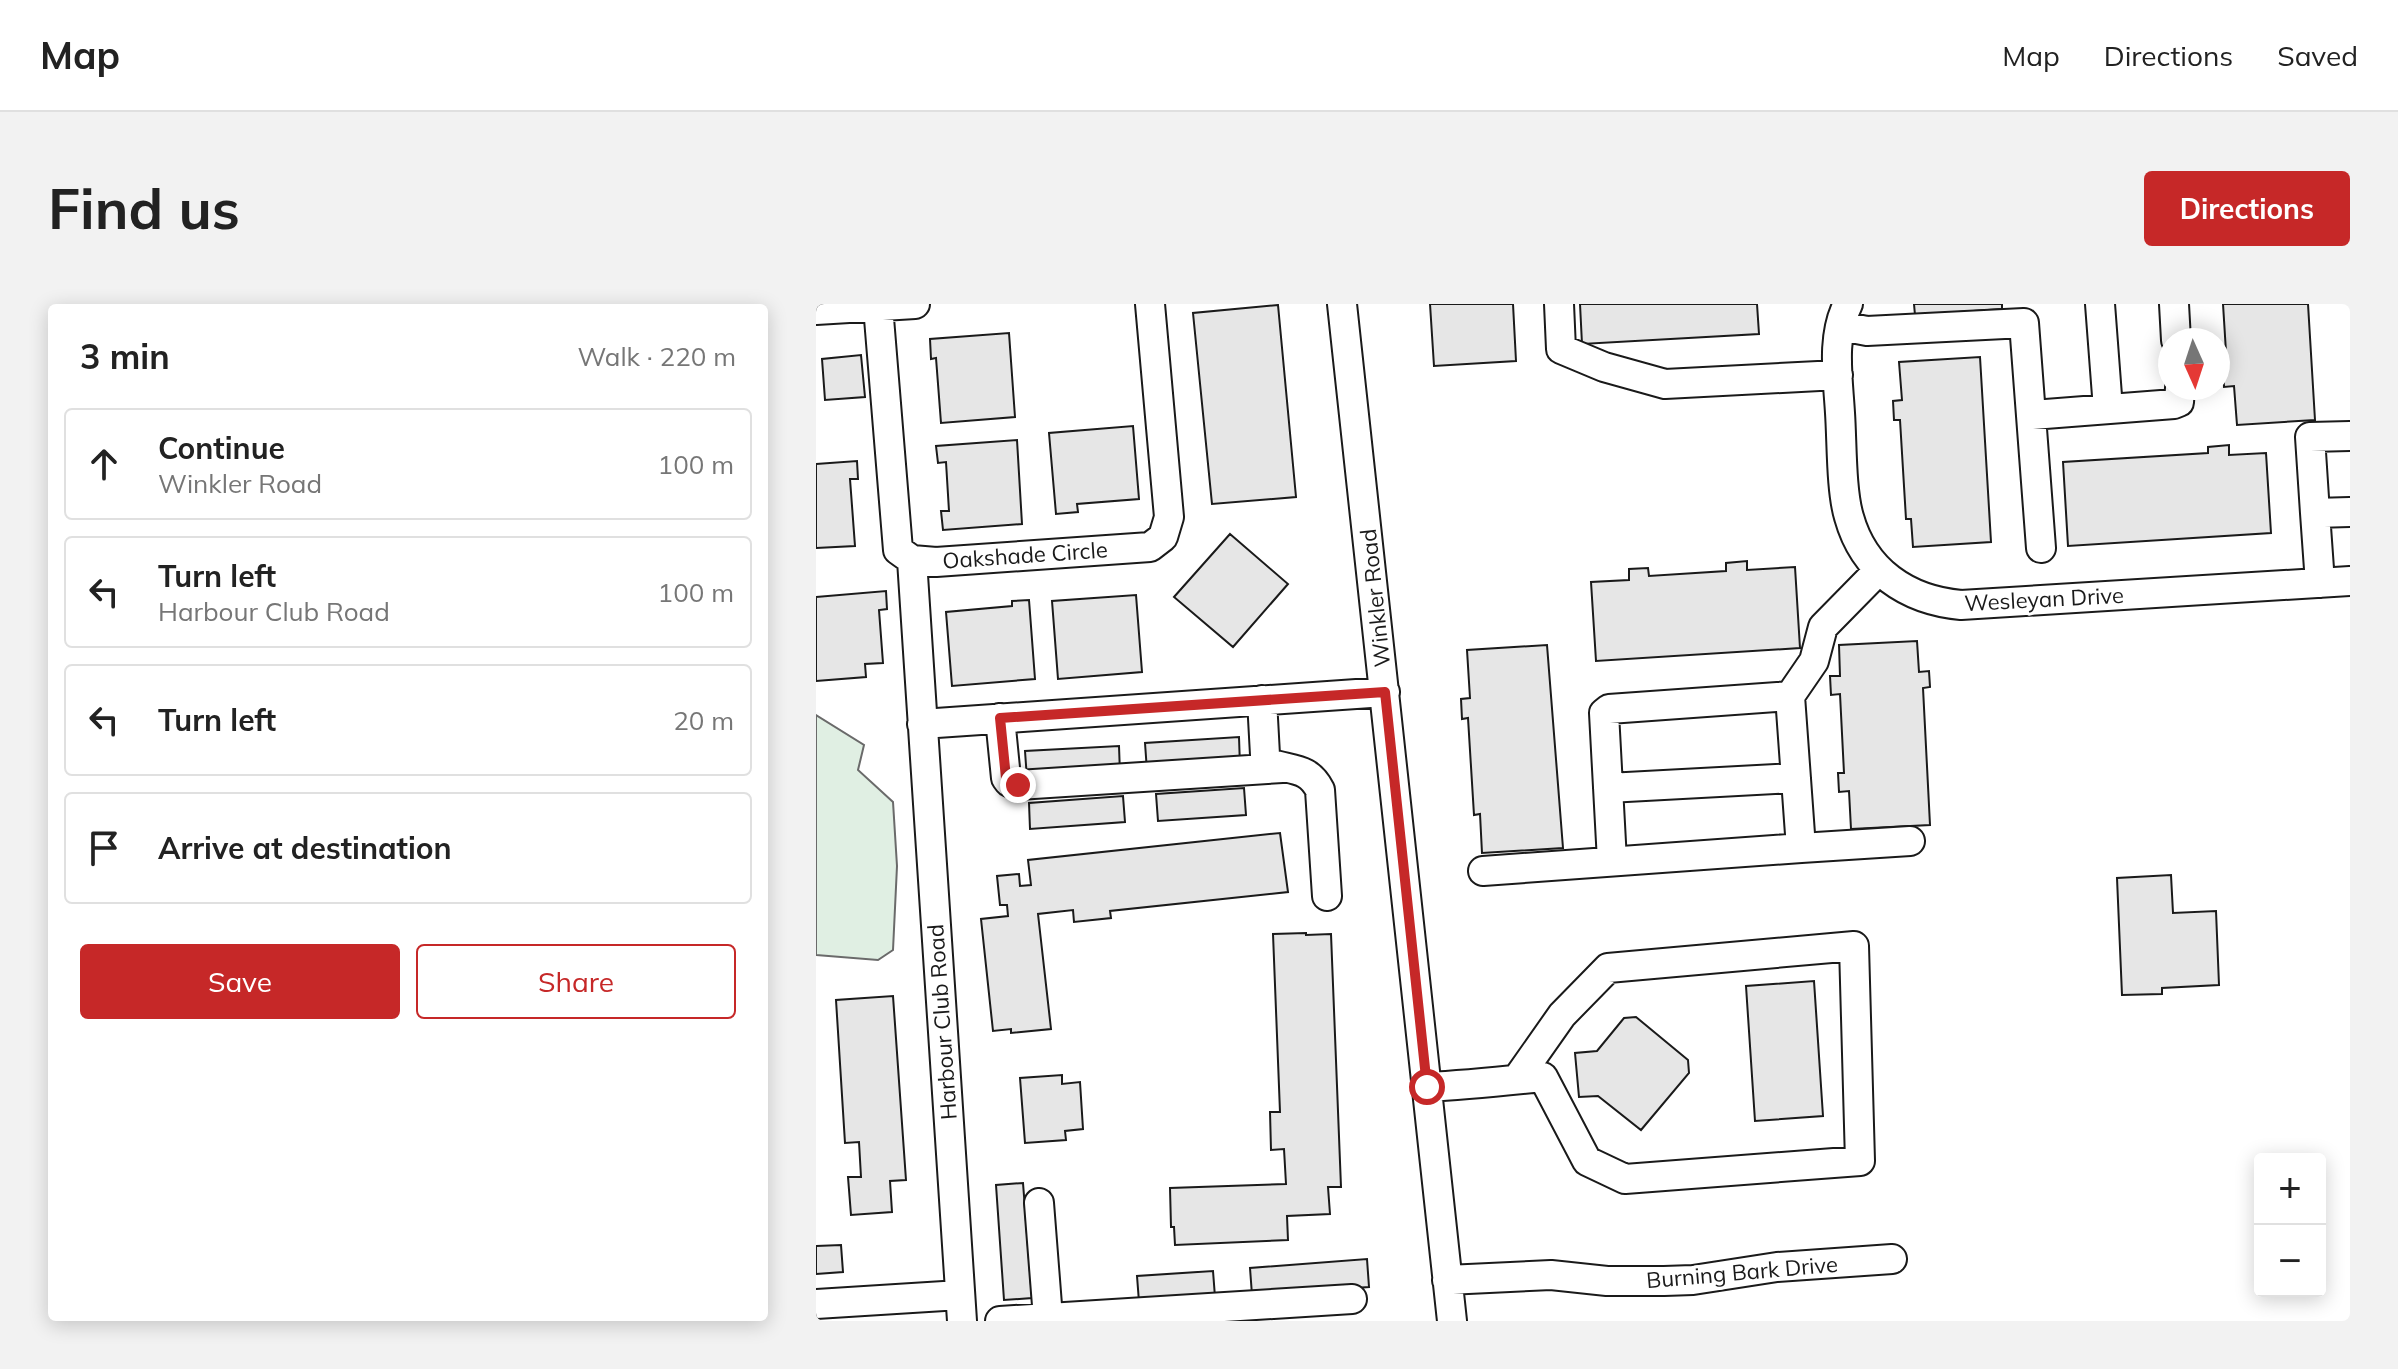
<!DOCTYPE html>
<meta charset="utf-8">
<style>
body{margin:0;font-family:Mulish,sans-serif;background:#f2f2f2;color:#222}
.controls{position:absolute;right:24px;bottom:24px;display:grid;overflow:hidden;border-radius:8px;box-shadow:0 4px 20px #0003}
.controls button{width:72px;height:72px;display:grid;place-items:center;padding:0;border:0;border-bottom:2px solid #e0e0e0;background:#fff;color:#222;font:40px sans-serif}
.compass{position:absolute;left:1342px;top:24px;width:72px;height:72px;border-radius:50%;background:#fff;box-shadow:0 4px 20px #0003;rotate:177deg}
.stop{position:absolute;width:24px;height:24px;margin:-18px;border:6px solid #c62828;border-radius:50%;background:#fff}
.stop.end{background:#c62828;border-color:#fff;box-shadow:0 2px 8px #0008}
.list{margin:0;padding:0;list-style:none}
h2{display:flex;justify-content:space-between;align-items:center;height:104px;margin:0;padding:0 32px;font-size:34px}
h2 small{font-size:26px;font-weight:400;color:#767676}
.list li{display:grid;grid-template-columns:52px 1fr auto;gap:24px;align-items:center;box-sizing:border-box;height:112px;margin:0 16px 16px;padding:0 16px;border:2px solid #e0e0e0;border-radius:8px}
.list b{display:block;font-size:30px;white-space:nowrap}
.list p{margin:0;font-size:26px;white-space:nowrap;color:#767676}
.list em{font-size:26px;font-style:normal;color:#767676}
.actions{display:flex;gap:16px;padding:24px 32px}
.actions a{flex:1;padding:18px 0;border:2px solid #c62828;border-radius:8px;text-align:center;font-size:28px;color:#c62828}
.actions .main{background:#c62828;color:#fff}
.icon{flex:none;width:44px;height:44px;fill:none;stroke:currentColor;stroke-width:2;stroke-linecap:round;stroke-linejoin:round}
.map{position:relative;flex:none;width:1534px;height:1017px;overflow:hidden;border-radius:8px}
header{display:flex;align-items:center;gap:48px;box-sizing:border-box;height:112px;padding:0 40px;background:#fff;border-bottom:2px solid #e0e0e0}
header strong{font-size:38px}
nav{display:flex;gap:44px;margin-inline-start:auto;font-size:28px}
.intro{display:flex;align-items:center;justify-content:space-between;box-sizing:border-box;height:192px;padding:0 48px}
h1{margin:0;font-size:56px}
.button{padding:20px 36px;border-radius:8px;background:#c62828;color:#fff;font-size:28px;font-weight:700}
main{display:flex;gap:48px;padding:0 48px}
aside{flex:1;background:#fff;border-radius:8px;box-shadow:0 4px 20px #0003}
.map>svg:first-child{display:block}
.green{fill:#e0efe3;stroke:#6a6a6a;stroke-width:2}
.building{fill:#e6e6e6;stroke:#1a1a1a;stroke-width:2}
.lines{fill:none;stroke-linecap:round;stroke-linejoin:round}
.minor-casing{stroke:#1a1a1a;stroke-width:32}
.minor{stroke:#fff;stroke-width:28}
.route{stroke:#c62828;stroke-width:10}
.labels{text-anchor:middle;stroke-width:6;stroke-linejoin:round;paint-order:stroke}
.street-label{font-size:22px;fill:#1a1a1a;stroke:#fff}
</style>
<header>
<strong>Map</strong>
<nav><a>Map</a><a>Directions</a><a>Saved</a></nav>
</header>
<div class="intro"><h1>Find us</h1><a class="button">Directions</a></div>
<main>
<aside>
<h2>3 min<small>Walk · 220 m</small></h2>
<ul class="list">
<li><svg class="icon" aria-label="ahead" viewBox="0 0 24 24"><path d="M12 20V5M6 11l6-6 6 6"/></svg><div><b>Continue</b><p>Winkler Road</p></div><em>100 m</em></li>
<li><svg class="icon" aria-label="left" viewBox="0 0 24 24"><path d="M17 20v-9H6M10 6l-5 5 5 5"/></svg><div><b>Turn left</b><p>Harbour Club Road</p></div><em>100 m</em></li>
<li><svg class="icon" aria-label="left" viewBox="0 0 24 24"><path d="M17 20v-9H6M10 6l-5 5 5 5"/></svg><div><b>Turn left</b></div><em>20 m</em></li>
<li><svg class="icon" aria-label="arrive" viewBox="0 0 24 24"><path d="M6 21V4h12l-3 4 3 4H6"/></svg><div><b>Arrive at destination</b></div></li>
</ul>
<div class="actions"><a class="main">Save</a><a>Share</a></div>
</aside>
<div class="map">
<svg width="1534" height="1017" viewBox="0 0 1534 1017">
<rect width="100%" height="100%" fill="#fff"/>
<path class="green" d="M0 411 48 441 42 466 77 498 81 562 77 646 62 656 0 651Z"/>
<path class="building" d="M614 0H697L700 57 618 62Z
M764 0H941L943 30 766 40Z
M1098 0H1186V5L1099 11Z
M1407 0H1492L1499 116 1421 121 1418 82 1408 83 1407 64H1411Z
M462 1 480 193 396 200 377 9Z
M193 29 199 113 125 119 120 54 115 55 114 35Z
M45 51 49 93 9 96 6 55Z
M1164 53 1175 238 1097 243 1095 215H1090L1084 116H1078L1077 97 1086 96 1083 58Z
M317 122 323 195 261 200 262 208 240 210 233 129Z
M201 136 206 220 127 226 125 207H133L130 158 122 159 120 142Z
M1413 141V151L1450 149 1455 229 1252 242 1247 158 1392 149V143Z
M41 157 42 175H34L39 242 0 244V160Z
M414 230 472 280 417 343 358 293Z
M931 257V266L979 263 984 344 780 357 775 278 813 276V265L832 264 833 272 910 267V259Z
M70 287 71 305 63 306 67 359 49 360 50 373 0 377V293Z
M320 291 326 368 242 375 236 297Z
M213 296 219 375 136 382 130 308 196 302V297Z
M1101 337 1103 368 1113 367 1114 383 1107 384 1114 521 1035 525 1033 487 1023 488 1022 469H1028L1024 390 1015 391 1014 372H1024L1023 341Z
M731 341 747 544 666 549 664 510 658 511 652 414 646 415 645 395 654 394 651 346Z
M423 433 424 462 331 467 329 439Z
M303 442 304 470 211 475 209 447Z
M428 484 430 511 342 517 340 490Z
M307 492 309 518 214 525 213 499Z
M464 529 472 588 294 607 295 614 258 618 257 606 222 610 235 725 195 729V725L177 727 165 615 192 612 191 601H184L181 572 203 570 204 582 215 581 212 556Z
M1355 571 1357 609 1400 607 1403 681 1346 684V690L1306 691 1301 574Z
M490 629V631L515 630 525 883H512L514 910 471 912 472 936 359 941 358 923H355L354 884 470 880 468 845 455 846 454 808H464L457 630Z
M998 677 1007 812 939 817 930 682Z
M77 692 90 876 74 877 76 908 35 911 32 873H45L43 838 29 839 20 696Z
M820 713 872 756 873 769 825 826 782 792 763 793 759 749 781 747 808 714Z
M246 771V780L264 778 267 825 249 827 250 836 209 839 204 774Z
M207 879 216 994 188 996 180 881Z
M25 941 27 968 0 970V942Z
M551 955 553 983 436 991 434 964Z
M397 967 399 993 323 998 321 972Z"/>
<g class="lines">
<g class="minor-casing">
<path id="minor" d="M526 0 636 1017
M743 0 745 45 788 63 849 80 1022 71
M1032 0C1015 32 1022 74 1024 109 1026 138 1025 187 1033 213 1048 267 1091 296 1145 301L1534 277
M1284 0 1292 105
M1358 0 1360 36
M62 2 82 246 96 256 120 258 334 243 347 233 353 213 334 0
M0 6 99 0
M1025 22 1051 27 1208 19 1225 244
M1216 111 1358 100 1363 98 1364 84
M1499 209 1494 133 1534 132
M96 256 146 1017
M1062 267 1007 323 998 357 974 392 985 544 1094 537
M1504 279 1499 209 1534 208
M446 396 449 451 453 459C475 467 492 462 504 486L511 592
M184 414 190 474 193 478 202 481 466 464
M106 420 569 388
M792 484 980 474
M796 557 788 409 793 405 974 392
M667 567 985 544
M611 783C650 781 688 777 727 773L771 857 809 875 1044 857 1038 642 792 664 746 711 701 775
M223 899 232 1014
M631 976 735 971 791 977H848L877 976 961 963 1076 955
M0 1000 144 991
M184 1017 536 995"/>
</g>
<use href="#minor" class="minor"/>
</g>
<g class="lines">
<path class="route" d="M202 481 193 478 190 474 184 414 569 388 611 783"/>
</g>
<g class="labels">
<g class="street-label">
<text transform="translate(209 251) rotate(-4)" y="8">Oakshade Circle</text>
<text transform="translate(559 294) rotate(-96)" y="8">Winkler Road</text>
<text transform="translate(1228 295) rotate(-3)" y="8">Wesleyan Drive</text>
<text transform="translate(126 718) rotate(-94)" y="8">Harbour Club Road</text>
<text transform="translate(926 968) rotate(-5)" y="8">Burning Bark Drive</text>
</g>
</g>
</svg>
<div class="controls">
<button>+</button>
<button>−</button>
</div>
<svg class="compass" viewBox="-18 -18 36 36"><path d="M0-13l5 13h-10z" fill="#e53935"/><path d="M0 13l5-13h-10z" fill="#767676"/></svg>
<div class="stop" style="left:611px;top:783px"></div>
<div class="stop end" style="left:202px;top:481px"></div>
</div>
</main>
